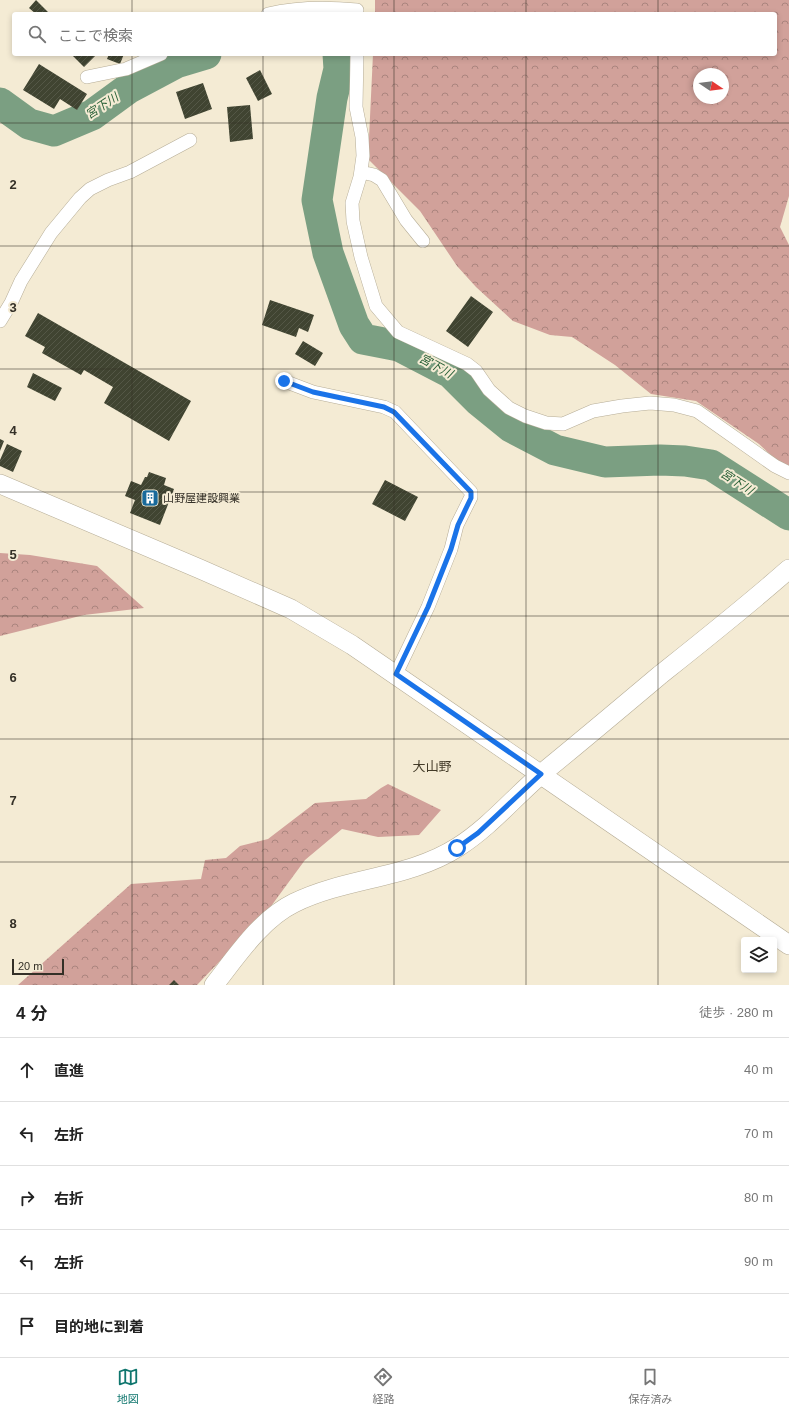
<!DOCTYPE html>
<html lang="ja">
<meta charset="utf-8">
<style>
body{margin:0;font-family:Arial,"Noto Sans JP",sans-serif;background:#f2f2f2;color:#222}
.controls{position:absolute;right:12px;bottom:12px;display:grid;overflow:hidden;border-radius:4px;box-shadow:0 2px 6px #0003}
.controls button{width:36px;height:36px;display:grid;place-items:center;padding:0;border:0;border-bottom:1px solid #e0e0e0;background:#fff;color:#222;font:20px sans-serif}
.compass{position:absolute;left:693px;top:68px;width:36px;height:36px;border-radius:50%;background:#fff;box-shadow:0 2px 6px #0003;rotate:103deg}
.scale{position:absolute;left:12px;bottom:10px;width:52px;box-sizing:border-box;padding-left:4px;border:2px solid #343027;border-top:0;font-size:11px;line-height:14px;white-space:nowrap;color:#343027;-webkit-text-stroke:3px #f4ebd4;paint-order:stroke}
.stop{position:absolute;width:12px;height:12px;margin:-9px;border:3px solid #1a73e8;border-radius:50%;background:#fff}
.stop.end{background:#1a73e8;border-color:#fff;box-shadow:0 1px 4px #0008}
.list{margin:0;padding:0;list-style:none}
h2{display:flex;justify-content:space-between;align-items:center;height:52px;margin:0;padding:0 16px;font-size:17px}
h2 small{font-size:13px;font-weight:400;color:#767676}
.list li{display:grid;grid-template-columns:26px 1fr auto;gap:12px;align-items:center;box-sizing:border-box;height:64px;padding:0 16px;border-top:1px solid #e0e0e0}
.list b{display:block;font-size:15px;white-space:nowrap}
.list em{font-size:13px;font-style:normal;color:#767676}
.icon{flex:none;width:22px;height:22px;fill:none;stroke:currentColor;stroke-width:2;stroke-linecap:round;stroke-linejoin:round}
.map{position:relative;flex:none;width:789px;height:985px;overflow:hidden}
.search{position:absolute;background:#fff;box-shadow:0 2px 6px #0003;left:12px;right:12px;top:12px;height:44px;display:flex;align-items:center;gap:10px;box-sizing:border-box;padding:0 14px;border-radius:4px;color:#767676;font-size:15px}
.sheet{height:372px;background:#fff}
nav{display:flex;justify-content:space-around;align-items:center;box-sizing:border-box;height:56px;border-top:1px solid #e0e0e0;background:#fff;font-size:11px;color:#767676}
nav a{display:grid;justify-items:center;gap:2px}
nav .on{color:#0f766e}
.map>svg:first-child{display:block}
.forest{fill:url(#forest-crowns);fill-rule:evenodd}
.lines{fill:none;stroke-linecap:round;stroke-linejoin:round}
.river{stroke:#7b9f82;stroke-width:31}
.building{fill:url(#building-hatch)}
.street-casing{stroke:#b6ad97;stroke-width:14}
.secondary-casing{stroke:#b6ad97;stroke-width:20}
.street{stroke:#fff;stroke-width:13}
.secondary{stroke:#fff;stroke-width:19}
.route{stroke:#1a73e8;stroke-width:5}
.grid{fill:none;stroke:#343027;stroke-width:1;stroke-opacity:0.55}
.labels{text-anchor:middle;stroke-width:4;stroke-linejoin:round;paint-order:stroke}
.poi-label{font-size:11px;fill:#343027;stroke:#f4ebd4;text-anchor:start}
.water-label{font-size:12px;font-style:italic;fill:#286037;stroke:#f4ebd4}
.quarter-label{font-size:13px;fill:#433b28;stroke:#f4ebd4}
.grid-label{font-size:13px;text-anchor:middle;font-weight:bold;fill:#343027;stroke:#f4ebd4;stroke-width:4;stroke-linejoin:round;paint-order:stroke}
</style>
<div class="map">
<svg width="789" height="985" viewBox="0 0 789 985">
<defs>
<pattern id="forest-crowns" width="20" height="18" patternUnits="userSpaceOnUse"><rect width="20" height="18" fill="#d1a19a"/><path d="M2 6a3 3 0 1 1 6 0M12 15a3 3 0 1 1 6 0" fill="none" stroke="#aa847e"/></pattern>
<pattern id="building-hatch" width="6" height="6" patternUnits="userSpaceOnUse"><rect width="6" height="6" fill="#404431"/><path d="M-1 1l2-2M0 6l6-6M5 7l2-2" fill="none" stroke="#545746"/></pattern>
</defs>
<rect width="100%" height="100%" fill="#f4ebd4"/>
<path class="forest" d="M375 0H789V196L780 227 789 245V467L778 462 759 444 696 401 651 394 615 365 572 337 550 335 513 321 476 287 457 266 420 211 368 159 373 54H775V14H375ZM699 74H723V98H699Z
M0 553 30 555 97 566 144 608 84 615 0 636Z
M388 784 441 810 419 835 378 837 342 829 305 860 266 913 197 985H18L131 884 201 879 205 860 226 858 240 846 268 839 315 803 366 799 381 788Z"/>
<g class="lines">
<path class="river" d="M338 54 339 69 332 98 317 200 328 253 354 325 363 339 399 346 451 373 479 401 511 427 555 450 605 462 660 460 685 461 711 465 789 515
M0 103 29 124 54 131 92 115 129 88 176 63 206 54"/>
</g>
<path class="building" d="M36 0 48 12 46 14H36L29 8Z
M71 54H97L84 67Z
M109 54H124L120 64 107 59Z
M39 64 87 94 77 110 60 99 54 109 23 90Z
M260 70 272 94 258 101 246 78Z
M203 83 212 109 185 119 176 92Z
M250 105 253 139 230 142 227 107Z
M471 296 493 312 468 347 446 331Z
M270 300 314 315 308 332 299 328 296 337 262 325Z
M38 313 191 401 169 441 104 403 113 387 84 370 81 375 42 353 45 347 25 336Z
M303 341 323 353 315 366 295 354Z
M33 373 62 388 55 401 27 387Z
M0 439 4 441 0 451Z
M7 444 22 451 13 472 0 466V460Z
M149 472 166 478 164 485 174 489 160 525 130 513 135 500 125 496 131 481 141 485 145 477H147Z
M385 480 418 497 405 521 372 504Z
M174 980 179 985H169Z"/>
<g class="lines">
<g class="street-casing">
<path id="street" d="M268 14C298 7 327 7 357 10
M357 54 356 107 362 137 363 156 360 177 352 203 353 221 361 257 376 306 398 332 467 364 476 371 489 390 509 408 525 416 546 423 563 424 593 411 622 406 650 403 674 405 697 411 775 466 789 473
M87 77 126 69 161 54
M361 172 374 175 382 180 406 220 423 241
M0 321 11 303 21 281 51 233 80 198 90 189 108 180 130 172 190 140
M284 381 313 392 384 407 395 412 471 492V497L457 525 451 549 428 607 396 674"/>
</g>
<g class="secondary-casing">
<path id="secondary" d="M0 484 200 569 291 609 352 645 789 945
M214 985C236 957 261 919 294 903 347 877 408 879 458 847 491 826 516 795 546 770 584 739 622 707 660 675 704 640 747 606 789 569"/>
</g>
<use href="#street" class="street"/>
<use href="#secondary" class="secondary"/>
</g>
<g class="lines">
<path class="route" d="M284 381 313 392 384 407 394 412 471 492V498L458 525 451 549 428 607 396 674 541 774 478 833 457 848"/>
</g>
<path class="grid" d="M132 0V14M263 0V14M394 0V14M526 0V14M658 0V14M132 54V985M263 54V985M394 54V985M526 54V985M658 54V985M0 123H789M0 246H789M0 369H789M0 492H789M0 616H789M0 739H789M0 862H789"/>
<defs>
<g id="building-square" transform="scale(0.9)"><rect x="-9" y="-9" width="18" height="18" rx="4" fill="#18699b" stroke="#f4ebd4"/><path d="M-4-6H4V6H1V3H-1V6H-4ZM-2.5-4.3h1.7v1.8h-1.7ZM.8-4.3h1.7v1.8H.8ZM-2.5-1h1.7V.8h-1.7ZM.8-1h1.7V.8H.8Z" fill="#fff"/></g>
</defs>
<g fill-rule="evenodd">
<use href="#building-square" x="150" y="498"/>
</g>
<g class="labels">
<g class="poi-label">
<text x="163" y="502">山野屋建設興業</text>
</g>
<g class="water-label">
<text transform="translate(102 106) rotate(-33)" y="4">宮下川</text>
<text transform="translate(436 366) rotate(29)" y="4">宮下川</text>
<text transform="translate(737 482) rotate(33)" y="4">宮下川</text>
</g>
<g class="quarter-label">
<text x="432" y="771">大山野</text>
</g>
</g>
<g class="grid-label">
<text x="13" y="189">2</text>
<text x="13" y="312">3</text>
<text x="13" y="435">4</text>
<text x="13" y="559">5</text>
<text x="13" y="682">6</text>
<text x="13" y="805">7</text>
<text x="13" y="928">8</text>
</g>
</svg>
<div class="controls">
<button><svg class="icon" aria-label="layers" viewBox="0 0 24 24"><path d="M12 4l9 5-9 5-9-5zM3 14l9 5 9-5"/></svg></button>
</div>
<svg class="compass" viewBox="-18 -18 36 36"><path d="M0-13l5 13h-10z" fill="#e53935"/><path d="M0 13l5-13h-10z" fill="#767676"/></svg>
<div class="scale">20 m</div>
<div class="stop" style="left:457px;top:848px"></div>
<div class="stop end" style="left:284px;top:381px"></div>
<div class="search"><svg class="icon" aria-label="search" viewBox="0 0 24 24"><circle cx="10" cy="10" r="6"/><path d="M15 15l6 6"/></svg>ここで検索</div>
</div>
<section class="sheet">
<h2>4 分<small>徒歩 · 280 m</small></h2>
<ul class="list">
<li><svg class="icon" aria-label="ahead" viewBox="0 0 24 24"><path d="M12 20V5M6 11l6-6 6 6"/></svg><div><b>直進</b></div><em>40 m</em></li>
<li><svg class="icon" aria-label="left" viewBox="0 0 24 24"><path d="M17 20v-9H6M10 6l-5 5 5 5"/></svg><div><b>左折</b></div><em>70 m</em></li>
<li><svg class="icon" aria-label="right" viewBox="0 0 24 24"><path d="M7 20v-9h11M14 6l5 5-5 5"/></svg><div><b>右折</b></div><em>80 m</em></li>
<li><svg class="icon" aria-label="left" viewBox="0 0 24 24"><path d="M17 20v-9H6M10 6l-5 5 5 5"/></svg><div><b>左折</b></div><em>90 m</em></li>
<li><svg class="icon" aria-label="arrive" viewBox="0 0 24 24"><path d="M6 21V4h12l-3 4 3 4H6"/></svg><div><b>目的地に到着</b></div></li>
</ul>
</section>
<nav>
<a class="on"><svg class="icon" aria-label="map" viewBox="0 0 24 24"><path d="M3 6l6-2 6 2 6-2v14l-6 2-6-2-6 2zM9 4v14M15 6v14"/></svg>地図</a>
<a><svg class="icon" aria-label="directions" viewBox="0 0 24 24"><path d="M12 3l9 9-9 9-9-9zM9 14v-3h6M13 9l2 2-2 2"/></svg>経路</a>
<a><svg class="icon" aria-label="saved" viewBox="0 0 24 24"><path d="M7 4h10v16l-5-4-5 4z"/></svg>保存済み</a>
</nav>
